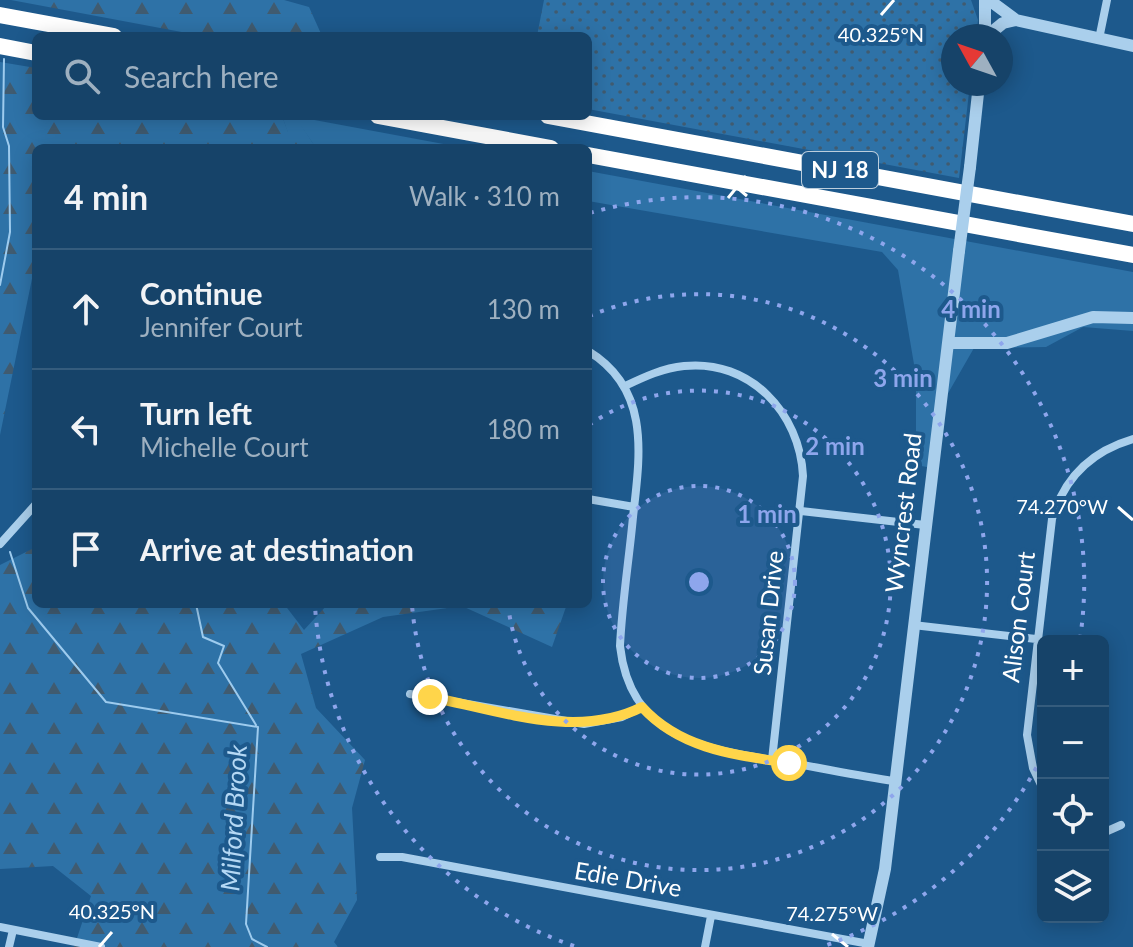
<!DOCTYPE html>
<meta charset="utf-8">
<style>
body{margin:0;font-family:Lato,sans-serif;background:#234e71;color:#f1f3f6}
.controls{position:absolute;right:24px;bottom:24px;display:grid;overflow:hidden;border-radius:12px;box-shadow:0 4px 20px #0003}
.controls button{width:72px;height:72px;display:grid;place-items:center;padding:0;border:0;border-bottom:2px solid #355c7d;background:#164369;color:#f1f3f6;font:40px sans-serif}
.compass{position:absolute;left:941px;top:24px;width:72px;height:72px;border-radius:50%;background:#164369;box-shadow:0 4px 20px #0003;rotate:310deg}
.stop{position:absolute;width:24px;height:24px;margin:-18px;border:6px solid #ffd54a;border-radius:50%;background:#fff}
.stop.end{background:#ffd54a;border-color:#fff;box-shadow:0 2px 8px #0008}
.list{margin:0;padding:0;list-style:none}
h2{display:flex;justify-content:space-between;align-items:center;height:104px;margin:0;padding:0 32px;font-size:34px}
h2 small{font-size:26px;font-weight:400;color:#9eb0c0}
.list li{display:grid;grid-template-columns:52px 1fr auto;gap:24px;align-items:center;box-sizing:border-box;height:120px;padding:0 32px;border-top:2px solid #355c7d}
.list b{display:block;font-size:30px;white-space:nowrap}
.list p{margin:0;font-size:26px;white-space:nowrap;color:#9eb0c0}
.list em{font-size:26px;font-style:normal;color:#9eb0c0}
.icon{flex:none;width:44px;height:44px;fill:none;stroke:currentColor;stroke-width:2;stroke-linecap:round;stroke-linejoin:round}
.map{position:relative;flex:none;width:1133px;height:947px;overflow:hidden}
.search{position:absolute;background:#164369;box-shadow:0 4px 20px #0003;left:32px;top:32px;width:560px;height:88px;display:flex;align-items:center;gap:20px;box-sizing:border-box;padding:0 28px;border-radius:12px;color:#9eb0c0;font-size:30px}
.panel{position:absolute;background:#164369;box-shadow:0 4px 20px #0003;left:32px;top:144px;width:560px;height:464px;border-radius:12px}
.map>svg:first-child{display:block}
.green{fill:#2e72a7}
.forest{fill:url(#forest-firs)}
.park{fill:url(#park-dots)}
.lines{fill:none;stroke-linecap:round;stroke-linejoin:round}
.stream{stroke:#9dcbee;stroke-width:2}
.minor{stroke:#aacfec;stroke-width:8}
.tertiary{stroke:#aacfec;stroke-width:12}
.motorway{stroke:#fff;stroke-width:16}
.tertiary-bridge{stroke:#aacfec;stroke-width:12}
.route{stroke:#ffd54a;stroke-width:10}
.ticks{fill:none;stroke:#fff;stroke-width:3}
.ring{fill:none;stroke:#8ea6ec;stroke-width:4;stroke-dasharray:4 8}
.labels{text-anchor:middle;stroke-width:8;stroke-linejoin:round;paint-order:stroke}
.shield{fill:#1d598c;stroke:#bbcddc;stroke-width:2}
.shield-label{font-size:22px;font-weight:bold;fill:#fff}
.street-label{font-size:24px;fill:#fff;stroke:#1d598c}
.water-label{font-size:26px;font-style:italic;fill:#b5d8f4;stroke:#1d598c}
.ticks-label{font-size:20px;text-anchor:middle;fill:#fff;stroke:#1d598c;stroke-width:8;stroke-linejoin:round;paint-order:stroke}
.centre{fill:#8ea6ec;stroke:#1d598c;stroke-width:4}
.ring-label{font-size:24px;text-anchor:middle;font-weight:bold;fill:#8ea6ec;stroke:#1d598c;stroke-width:8;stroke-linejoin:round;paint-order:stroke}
</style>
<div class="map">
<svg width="1133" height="947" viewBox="0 0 1133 947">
<defs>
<pattern id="forest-firs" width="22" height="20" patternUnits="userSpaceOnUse" patternTransform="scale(2)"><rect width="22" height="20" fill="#2e72a7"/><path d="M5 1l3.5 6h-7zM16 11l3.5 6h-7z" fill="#405b70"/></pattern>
<pattern id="park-dots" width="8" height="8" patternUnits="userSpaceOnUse" patternTransform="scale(2)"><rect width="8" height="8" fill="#2e72a7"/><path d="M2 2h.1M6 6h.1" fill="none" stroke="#405b70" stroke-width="1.8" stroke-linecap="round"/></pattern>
</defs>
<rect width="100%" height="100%" fill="#1d598c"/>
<path class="green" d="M282 116H293L465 148H316L301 126 288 133Z
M588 171 1133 272V331L1083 327 1046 347 974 348 939 409 932 468 916 465V376L898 270 882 252 588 201Z"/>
<path class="forest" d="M11 0H284L309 7 322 36H203Z
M0 62 36 68V116H282L288 132 301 125 316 148H36V259L0 435Z
M32 549H36V604H284L304 630 328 604H567L552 647 462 606 383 617 301 654 316 708 365 760 352 808 357 900 334 942 338 947H74L91 896 53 866 0 869V565Z"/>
<path class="park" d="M544 0H971L978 20 976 36H953V84H970L959 178 588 109V36H537Z"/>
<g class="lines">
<path class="stream" d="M0 285 10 232 9 146 3 127 4 59
M10 552 28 608 106 702 258 727 246 924 252 939 267 947
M196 604 203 637 224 646 218 663 256 725"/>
<path class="minor" d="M1099 39 1107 0
M588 351C651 389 640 455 633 517 629 560 622 603 620 646 631 744 713 750 791 763 826 769 860 776 894 781
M625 386C644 377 663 368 684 366 750 359 800 413 803 476L772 760
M588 499 634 507
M801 511 925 525
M0 544 36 504
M913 625 1036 639
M410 694 584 724 622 717 642 707
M1043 789 1033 768 1027 735 1052 519C1064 478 1092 451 1133 439
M1103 833 1121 825
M380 857H402L869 944
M0 927 101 947
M9 947 13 930
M705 947 711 916"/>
<path class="tertiary" d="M989 0 1016 20 1133 46
M985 36V0
M987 36 1003 23 1016 20
M970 167 979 84
M948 343H1007L1093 317 1133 318
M868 947 885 869 959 251"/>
<path class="motorway" d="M0 15 114 36
M0 46 36 53
M378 116 551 148
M548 116 1133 224
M588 155 1133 255"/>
<path class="tertiary-bridge" d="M959 251 970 167"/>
</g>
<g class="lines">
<path class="route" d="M430 697C498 710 577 740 642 707 680 749 735 755 789 763"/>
</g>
<path class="ticks" d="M881 15 894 0M726 178 747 196M728 198 746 176M1118 507 1133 520M832 934 848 947M99 947 112 932"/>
<circle cx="699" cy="582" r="96" fill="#8ea6ec" fill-opacity=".12"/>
<g class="ring">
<circle cx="699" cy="582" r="96"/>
<path d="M589 425A192 192 0 1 1 508 605"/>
<path d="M589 316A288 288 0 1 1 412 605"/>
<path d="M1042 757A385 385 0 0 1 824 946M574 946A385 385 0 0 1 315 606M590 213A385 385 0 0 1 1080 639"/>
</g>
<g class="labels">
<rect class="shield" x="802" y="152" width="76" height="36" rx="6"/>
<g class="shield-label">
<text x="840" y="178">NJ 18</text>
</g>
<g class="street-label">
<text transform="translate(904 513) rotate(-83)" y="8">Wyncrest Road</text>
<text transform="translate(769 613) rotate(-84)" y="8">Susan Drive</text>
<text transform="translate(1019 617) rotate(-83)" y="8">Alison Court</text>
<text transform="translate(628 880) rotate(10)" y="8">Edie Drive</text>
</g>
<g class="water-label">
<text transform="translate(234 818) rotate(-87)" y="9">Milford Brook</text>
</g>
</g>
<g class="ticks-label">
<text x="881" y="42">40.325°N</text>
<text x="1062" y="514">74.270°W</text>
<text x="112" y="919">40.325°N</text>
<text x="832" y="921">74.275°W</text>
</g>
<circle cx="699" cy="582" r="12" class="centre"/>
<g class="ring-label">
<text x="971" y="318">4 min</text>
<text x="903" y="387">3 min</text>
<text x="835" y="455">2 min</text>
<text x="767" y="523">1 min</text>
</g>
</svg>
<div class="controls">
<button>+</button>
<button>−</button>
<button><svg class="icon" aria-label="locate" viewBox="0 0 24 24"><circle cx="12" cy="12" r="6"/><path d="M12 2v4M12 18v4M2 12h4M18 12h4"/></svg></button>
<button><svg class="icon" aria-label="layers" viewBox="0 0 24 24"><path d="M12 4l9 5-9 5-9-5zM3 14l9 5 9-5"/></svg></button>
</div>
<svg class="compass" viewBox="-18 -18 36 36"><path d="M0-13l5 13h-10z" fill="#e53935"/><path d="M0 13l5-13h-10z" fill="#9eb0c0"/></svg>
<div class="stop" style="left:789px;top:763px"></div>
<div class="stop end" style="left:430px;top:697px"></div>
<div class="search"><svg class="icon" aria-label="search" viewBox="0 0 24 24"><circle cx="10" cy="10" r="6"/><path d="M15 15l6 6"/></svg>Search here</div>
<section class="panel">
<h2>4 min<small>Walk · 310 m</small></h2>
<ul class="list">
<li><svg class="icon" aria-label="ahead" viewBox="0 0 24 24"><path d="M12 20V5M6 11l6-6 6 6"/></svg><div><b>Continue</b><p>Jennifer Court</p></div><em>130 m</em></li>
<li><svg class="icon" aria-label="left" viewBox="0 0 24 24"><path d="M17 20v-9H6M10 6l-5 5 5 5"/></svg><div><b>Turn left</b><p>Michelle Court</p></div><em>180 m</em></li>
<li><svg class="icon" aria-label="arrive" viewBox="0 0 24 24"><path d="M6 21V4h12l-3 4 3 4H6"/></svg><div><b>Arrive at destination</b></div></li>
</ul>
</section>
</div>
